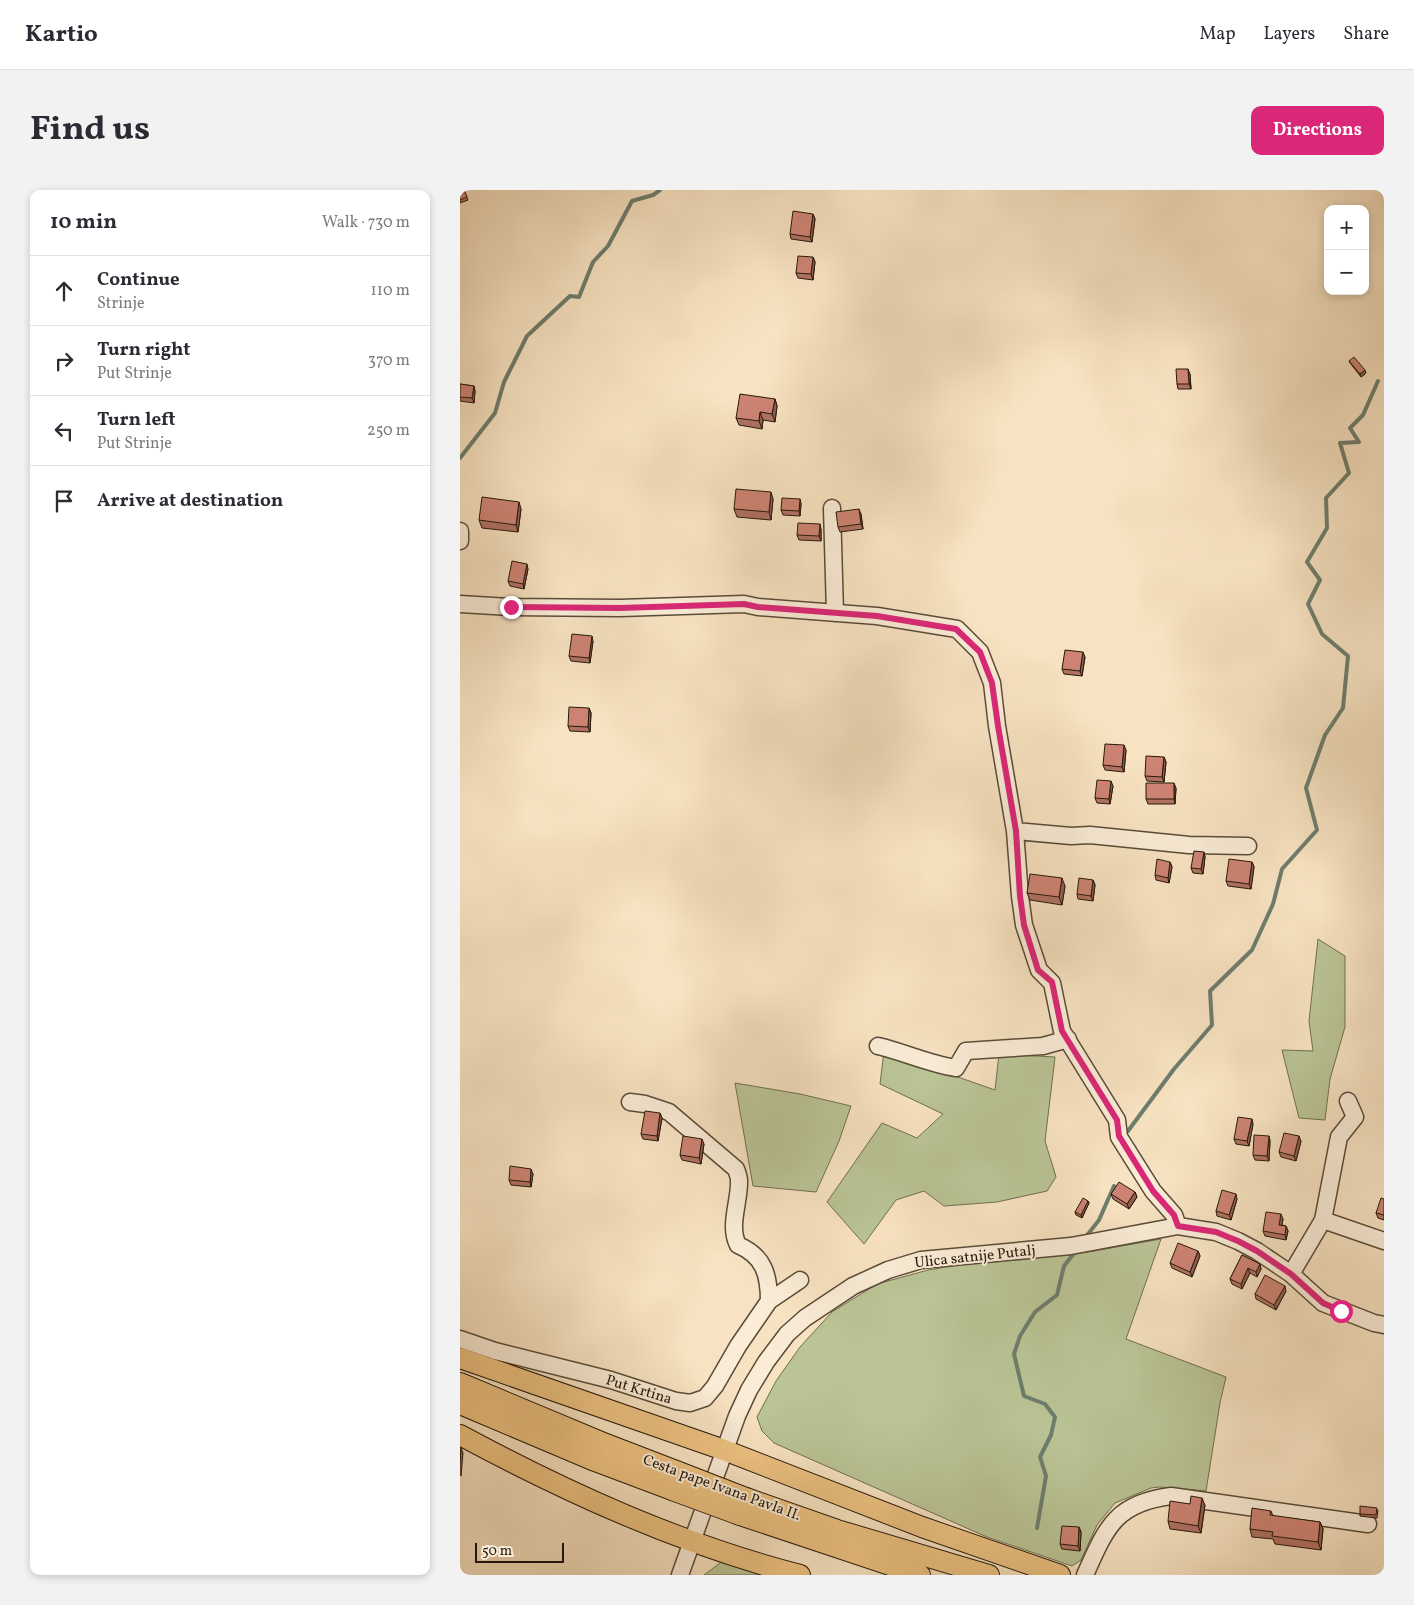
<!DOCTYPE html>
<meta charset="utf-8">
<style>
body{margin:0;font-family:Vollkorn,serif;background:#f2f2f3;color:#2b2b33}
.controls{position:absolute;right:15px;top:15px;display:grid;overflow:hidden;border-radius:10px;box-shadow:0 2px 8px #0003}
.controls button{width:45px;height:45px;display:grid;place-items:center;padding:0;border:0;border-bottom:1px solid #e1e1e2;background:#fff;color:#2b2b33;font:25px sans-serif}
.scale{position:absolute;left:15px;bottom:12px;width:89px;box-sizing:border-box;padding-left:5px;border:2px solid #26190b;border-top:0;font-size:14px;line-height:18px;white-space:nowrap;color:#26190b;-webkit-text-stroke:4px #faecd7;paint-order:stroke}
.stop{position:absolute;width:15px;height:15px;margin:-11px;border:4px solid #db2777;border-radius:50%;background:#fff}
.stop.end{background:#db2777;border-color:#fff;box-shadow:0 1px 5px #0008}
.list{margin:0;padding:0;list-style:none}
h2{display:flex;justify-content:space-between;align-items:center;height:65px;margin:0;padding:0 20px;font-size:21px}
h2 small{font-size:16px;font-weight:400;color:#7c7c81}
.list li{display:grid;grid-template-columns:32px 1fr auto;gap:15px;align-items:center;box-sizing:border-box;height:70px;padding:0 20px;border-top:1px solid #e1e1e2}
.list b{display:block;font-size:19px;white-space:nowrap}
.list p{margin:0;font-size:16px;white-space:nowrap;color:#7c7c81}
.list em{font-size:16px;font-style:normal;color:#7c7c81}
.icon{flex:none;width:28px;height:28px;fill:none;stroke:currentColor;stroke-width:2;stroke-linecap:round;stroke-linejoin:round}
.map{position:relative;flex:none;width:924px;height:1385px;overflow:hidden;border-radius:10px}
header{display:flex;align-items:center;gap:30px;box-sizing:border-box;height:70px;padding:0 25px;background:#fff;border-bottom:1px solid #e1e1e2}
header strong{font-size:24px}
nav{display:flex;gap:28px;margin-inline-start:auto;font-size:18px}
.intro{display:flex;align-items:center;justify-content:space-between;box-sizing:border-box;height:120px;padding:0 30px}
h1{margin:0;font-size:35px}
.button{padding:12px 22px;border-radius:10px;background:#db2777;color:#fff;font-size:18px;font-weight:700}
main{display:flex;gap:30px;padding:0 30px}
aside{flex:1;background:#fff;border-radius:10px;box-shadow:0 2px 8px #0003}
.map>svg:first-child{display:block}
.green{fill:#bac495;stroke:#706e50}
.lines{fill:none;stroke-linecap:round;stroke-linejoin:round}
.stream{stroke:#6e7d6d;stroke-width:4}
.minor-casing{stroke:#5a4b38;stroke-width:19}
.major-casing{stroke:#26190b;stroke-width:22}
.minor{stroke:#faecd7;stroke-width:16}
.major{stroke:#ecc180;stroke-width:20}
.major-bridge-casing{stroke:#26190b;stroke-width:22;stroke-linecap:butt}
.major-bridge{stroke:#ecc180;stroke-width:20}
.wall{fill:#b07163;stroke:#26190b}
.shaded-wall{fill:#905c50;stroke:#26190b}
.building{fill:#cd8373;stroke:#26190b}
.route{stroke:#db2777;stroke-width:6}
.labels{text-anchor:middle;stroke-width:4;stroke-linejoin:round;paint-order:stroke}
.street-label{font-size:15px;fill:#26190b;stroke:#faecd7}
</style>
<header>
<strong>Kartio</strong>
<nav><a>Map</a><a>Layers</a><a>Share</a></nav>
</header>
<div class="intro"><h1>Find us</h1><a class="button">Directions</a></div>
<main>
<aside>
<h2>10 min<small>Walk · 730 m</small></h2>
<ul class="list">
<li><svg class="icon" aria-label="ahead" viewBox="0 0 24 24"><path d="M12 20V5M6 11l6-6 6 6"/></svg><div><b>Continue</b><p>Strinje</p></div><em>110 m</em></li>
<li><svg class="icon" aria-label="right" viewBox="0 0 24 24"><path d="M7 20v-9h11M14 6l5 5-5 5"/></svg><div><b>Turn right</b><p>Put Strinje</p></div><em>370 m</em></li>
<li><svg class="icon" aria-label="left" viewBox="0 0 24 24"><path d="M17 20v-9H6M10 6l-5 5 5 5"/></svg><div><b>Turn left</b><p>Put Strinje</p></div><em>250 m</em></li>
<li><svg class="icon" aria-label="arrive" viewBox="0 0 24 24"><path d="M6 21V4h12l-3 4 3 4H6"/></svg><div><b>Arrive at destination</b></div></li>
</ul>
</aside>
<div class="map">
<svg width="924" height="1385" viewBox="0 0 924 1385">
<rect width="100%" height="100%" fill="#f7e2c1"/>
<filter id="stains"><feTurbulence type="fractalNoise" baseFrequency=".004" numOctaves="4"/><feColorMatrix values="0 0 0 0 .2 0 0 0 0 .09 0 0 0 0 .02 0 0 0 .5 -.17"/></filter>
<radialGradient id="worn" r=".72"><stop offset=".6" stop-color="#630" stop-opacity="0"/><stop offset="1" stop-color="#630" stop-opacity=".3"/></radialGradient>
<path class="green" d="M858 749 885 766V837L870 889 865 930 839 928 822 860 853 861 849 831Z
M424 861 535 900 539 864 595 867 585 951 596 987 587 1001 537 1012 484 1016 464 1001 436 1010 404 1054 367 1012 422 933 457 948 483 924 420 894Z
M275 893 340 904 391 916 379 951 356 1002 293 996Z
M701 1049 666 1149 766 1187 760 1213 746 1301 700 1297 691 1298 655 1313 637 1335 621 1370 612 1376 527 1347 314 1253 302 1241 297 1227 316 1191 340 1157 372 1122 417 1094 468 1080 505 1074 628 1062Z
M264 1370 316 1385H244Z"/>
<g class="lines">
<path class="stream" d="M0 268 35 223 44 192 67 146 110 106 119 107 133 72 148 56 172 11 193 5 200 0
M668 941 714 879 752 835 750 801 792 760 813 714 822 679 857 640 846 598 865 545 883 518 888 466 862 444 848 414 860 390 847 372 867 338 866 308 889 283 880 253 899 252 890 238 903 225 918 191
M625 1048 639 1030 654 996
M577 1338 586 1286 580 1267 591 1245 595 1227 585 1214 564 1206 554 1164 560 1146 575 1122 597 1105 604 1076 615 1062"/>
<g class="minor-casing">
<path id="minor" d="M372 318 375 423
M0 341V351
M0 414 51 417 160 418 284 414 298 417 417 426 497 439 520 462 532 493 537 536 555 641 560 706 564 735 579 780 592 793 602 841 657 930 659 947 693 1001 714 1025 718 1036
M555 641 611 646 630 645 729 655 788 656
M418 856C444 862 469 874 496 878L506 861 583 856 608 849
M170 912 185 914 209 922 276 979C277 982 279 987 279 990 280 1011 268 1036 278 1055 304 1066 309 1085 309 1111
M863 1030 924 1051
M831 1084 863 1030 879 947 895 927 888 911
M0 1149 35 1161 151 1190 216 1211 230 1213 245 1208 255 1196 278 1156 309 1111 340 1090
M220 1385 277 1226 289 1200 306 1172 327 1144 345 1128 393 1096 428 1080 461 1070 611 1056 718 1036 756 1042 778 1051 797 1061 831 1084 863 1113 914 1133 924 1135
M625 1385C646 1338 655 1313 711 1306L908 1334"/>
</g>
<g class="major-casing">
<path id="major" d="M0 1168 264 1260 462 1337 600 1385
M0 1193 141 1252 219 1282
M0 1214 135 1271 212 1300
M0 1245C108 1303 220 1354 340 1385
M286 1308 377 1340 529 1385
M280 1325 460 1385"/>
</g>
<use href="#minor" class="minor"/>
<use href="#major" class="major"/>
<g class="major-bridge-casing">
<path id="major-bridge" d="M219 1282 286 1308
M212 1300 280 1325"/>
</g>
<use href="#major-bridge" class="major-bridge"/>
</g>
<path class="wall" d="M0 0H4L8 10 0 13Z
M353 24 355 29 352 52 331 49 330 44Z
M353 67 355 72 353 90 338 88 336 83Z
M889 171 906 183 901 187 890 173Z
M730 184 731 199H718L717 194Z
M0 194 14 196 15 201 14 213 0 211Z
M315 209 317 216 315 232 303 230 302 239 279 235 276 228Z
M313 309 311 330 277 327 274 319Z
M340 309 341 314 340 326 323 325 321 320Z
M61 319 58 342 22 338 19 330Z
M401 324 403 339 380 342 378 337Z
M361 339V351L339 350 337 345Z
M68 379 64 399 50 396 48 391Z
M133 451 130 473 111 471 109 466Z
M625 467 622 486 604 484 602 479Z
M129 518 131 523 130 542 110 541 108 536Z
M666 560 664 582 645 580 643 575Z
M704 567 706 572 704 592 687 591 685 586Z
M653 596 650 614 637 613 635 608Z
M716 598 715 614H688L686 609Z
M744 662 745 667 743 684 733 683 731 678Z
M710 672 712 677 709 693 696 690 695 685Z
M792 672 794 677 791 699 768 696 766 691Z
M633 690 635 695 633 711 618 709 617 704Z
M605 696 602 715 570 710 567 703Z
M200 923 202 928 198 951 183 949 181 944Z
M793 934 789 956 776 954 774 949Z
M809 946 810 951 809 971 795 970 793 965Z
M841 951 836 971 821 967 819 962Z
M244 954 241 974 222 970 220 965Z
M73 984 71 997 51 995 49 990Z
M675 1002 677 1007 669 1019 653 1009 651 1004Z
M777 1009 771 1030 757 1026 756 1021Z
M924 1009V1030L918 1028 916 1023Z
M628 1011 629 1013 622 1028 616 1025 615 1022Z
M823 1029 822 1035 826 1036 828 1041 826 1050 805 1046 803 1041Z
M738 1061 740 1066 732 1087 712 1078 710 1073Z
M782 1065 800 1074 801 1079 797 1087 790 1083 782 1099 772 1094 770 1089Z
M826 1101 816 1120 796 1109 795 1104Z
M745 1315 741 1343 710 1339 708 1331Z
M918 1320 917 1328 900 1326V1324Z
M811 1321 813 1326 860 1332 863 1339 861 1360 815 1354 813 1349 792 1347 790 1339Z
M619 1337 621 1342 620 1361 602 1359 600 1354Z"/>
<path class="shaded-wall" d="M353 24 355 29 352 52 350 47Z
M353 67 355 72 353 90 351 84Z
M728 179 730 184 731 199 729 194Z
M905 180 906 183 901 187 900 184Z
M14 196 15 201 14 213 12 208Z
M315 209 317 216 315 232 312 224Z
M300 222 303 230 302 239 299 231Z
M311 302 313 309 311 330 309 322Z
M340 309 341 314 340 326 339 321Z
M59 312 61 319 58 342 56 335Z
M399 319 401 324 403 339 401 334Z
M360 334 361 339V351L359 346Z
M67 374 68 379 64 399 63 394Z
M132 446 133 451 130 473 129 468Z
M623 462 625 467 622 486 620 481Z
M129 518 131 523 130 542 128 537Z
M664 555 666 560 664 582 662 577Z
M704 567 706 572 704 592 702 587Z
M651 591 653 596 650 614 649 609Z
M714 593 716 598 715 614 714 609Z
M744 662 745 667 743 684 741 679Z
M710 672 712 677 709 693 708 688Z
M792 672 794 677 791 699 789 694Z
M602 688 605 696 602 715 599 707Z
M633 690 635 695 633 711 631 706Z
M200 923 202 928 198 951 197 946Z
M792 929 793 934 789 956 787 951Z
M809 946 810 951 809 971 807 966Z
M839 946 841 951 836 971 834 966Z
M242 949 244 954 241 974 239 968Z
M71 979 73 984 71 997 70 992Z
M675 1002 677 1007 669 1019 667 1014Z
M776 1004 777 1009 771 1030 769 1025Z
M628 1011 629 1013 622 1028 621 1025Z
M821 1024 823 1029 821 1040 819 1035Z
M826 1036 828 1041 826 1050 825 1045Z
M738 1061 740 1066 732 1087 730 1082Z
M800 1074 801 1079 797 1087 796 1082Z
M788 1078 790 1083 782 1099 781 1094Z
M825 1096 826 1101 816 1120 814 1115Z
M1 1258 3 1263 1 1286 0 1284V1271Z
M742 1308 745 1315 741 1343 738 1336Z
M860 1332 863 1339 861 1360 858 1352Z
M619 1337 621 1342 620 1361 618 1356Z"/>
<path class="building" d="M0 0H4L7 7 0 10Z
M333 21 353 24 350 47 330 44Z
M338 66 353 67 351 84 336 83Z
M894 167 905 180 900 184 889 171Z
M716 179H728L729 194H717Z
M0 194 14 196 12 208 0 207Z
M280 204 315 209 312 224 300 222 299 231 276 228Z
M276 299 311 302 309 322 274 319Z
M22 307 59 312 56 335 19 330Z
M322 308 340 309 339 321 321 320Z
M399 319 401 334 378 337 376 322Z
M338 333 360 334 359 346 337 345Z
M52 371 67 374 63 394 48 391Z
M112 444 132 446 129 468 109 466Z
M605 460 623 462 620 481 602 479Z
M109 517 129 518 128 537 108 536Z
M645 554 664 555 662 577 643 575Z
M686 566 704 567 702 587 685 586Z
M637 590 651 591 649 609 635 608Z
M686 593H714V609H686Z
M734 661 744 662 741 679 731 678Z
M697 669 710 672 708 688 695 685Z
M769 669 792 672 789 694 766 691Z
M570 684 602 688 599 707 567 703Z
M619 688 633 690 631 706 617 704Z
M185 921 200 923 197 946 181 944Z
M778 927 792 929 787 951 774 949Z
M824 943 839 946 834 966 819 962Z
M794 945 809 946 807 966 793 965Z
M223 946 242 949 239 968 220 965Z
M50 976 71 979 70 992 49 990Z
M659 992 675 1002 667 1014 651 1004Z
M762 1000 776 1004 769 1025 756 1021Z
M623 1008 628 1011 621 1025 615 1022Z
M921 1008 924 1009V1025L916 1023Z
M806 1022 821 1024 819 1035 826 1036 825 1045 803 1041Z
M718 1053 738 1061 730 1082 710 1073Z
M782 1065 800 1074 796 1082 788 1078 781 1094 770 1089Z
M805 1085 825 1096 814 1115 795 1104Z
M0 1257 1 1258 0 1271Z
M731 1306 742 1308 738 1336 708 1331 710 1311 730 1314Z
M900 1316 917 1318 916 1325 900 1324Z
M792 1318 811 1321 810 1325 860 1332 858 1352 812 1346 813 1342 790 1339Z
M602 1336 619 1337 618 1356 600 1354Z"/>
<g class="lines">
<path class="route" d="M51 417 160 418 284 414 298 417 417 426 496 439 520 462 532 493 538 536 556 641 560 706 564 735 578 780 592 792 602 841 657 930 659 946 693 1001 714 1025 718 1036 756 1042 778 1051 797 1061 831 1084 863 1113 881 1121"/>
</g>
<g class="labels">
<g class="street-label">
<text transform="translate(515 1066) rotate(-6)" y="5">Ulica satnije Putalj</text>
<text transform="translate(179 1199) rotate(17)" y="5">Put Krtina</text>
<text transform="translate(262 1297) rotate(20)" y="5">Cesta pape Ivana Pavla II.</text>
</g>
</g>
<rect width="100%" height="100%" filter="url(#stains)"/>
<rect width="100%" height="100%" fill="url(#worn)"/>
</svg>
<div class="controls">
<button>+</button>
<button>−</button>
</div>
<div class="scale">50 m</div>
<div class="stop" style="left:881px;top:1121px"></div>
<div class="stop end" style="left:51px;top:417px"></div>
</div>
</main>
